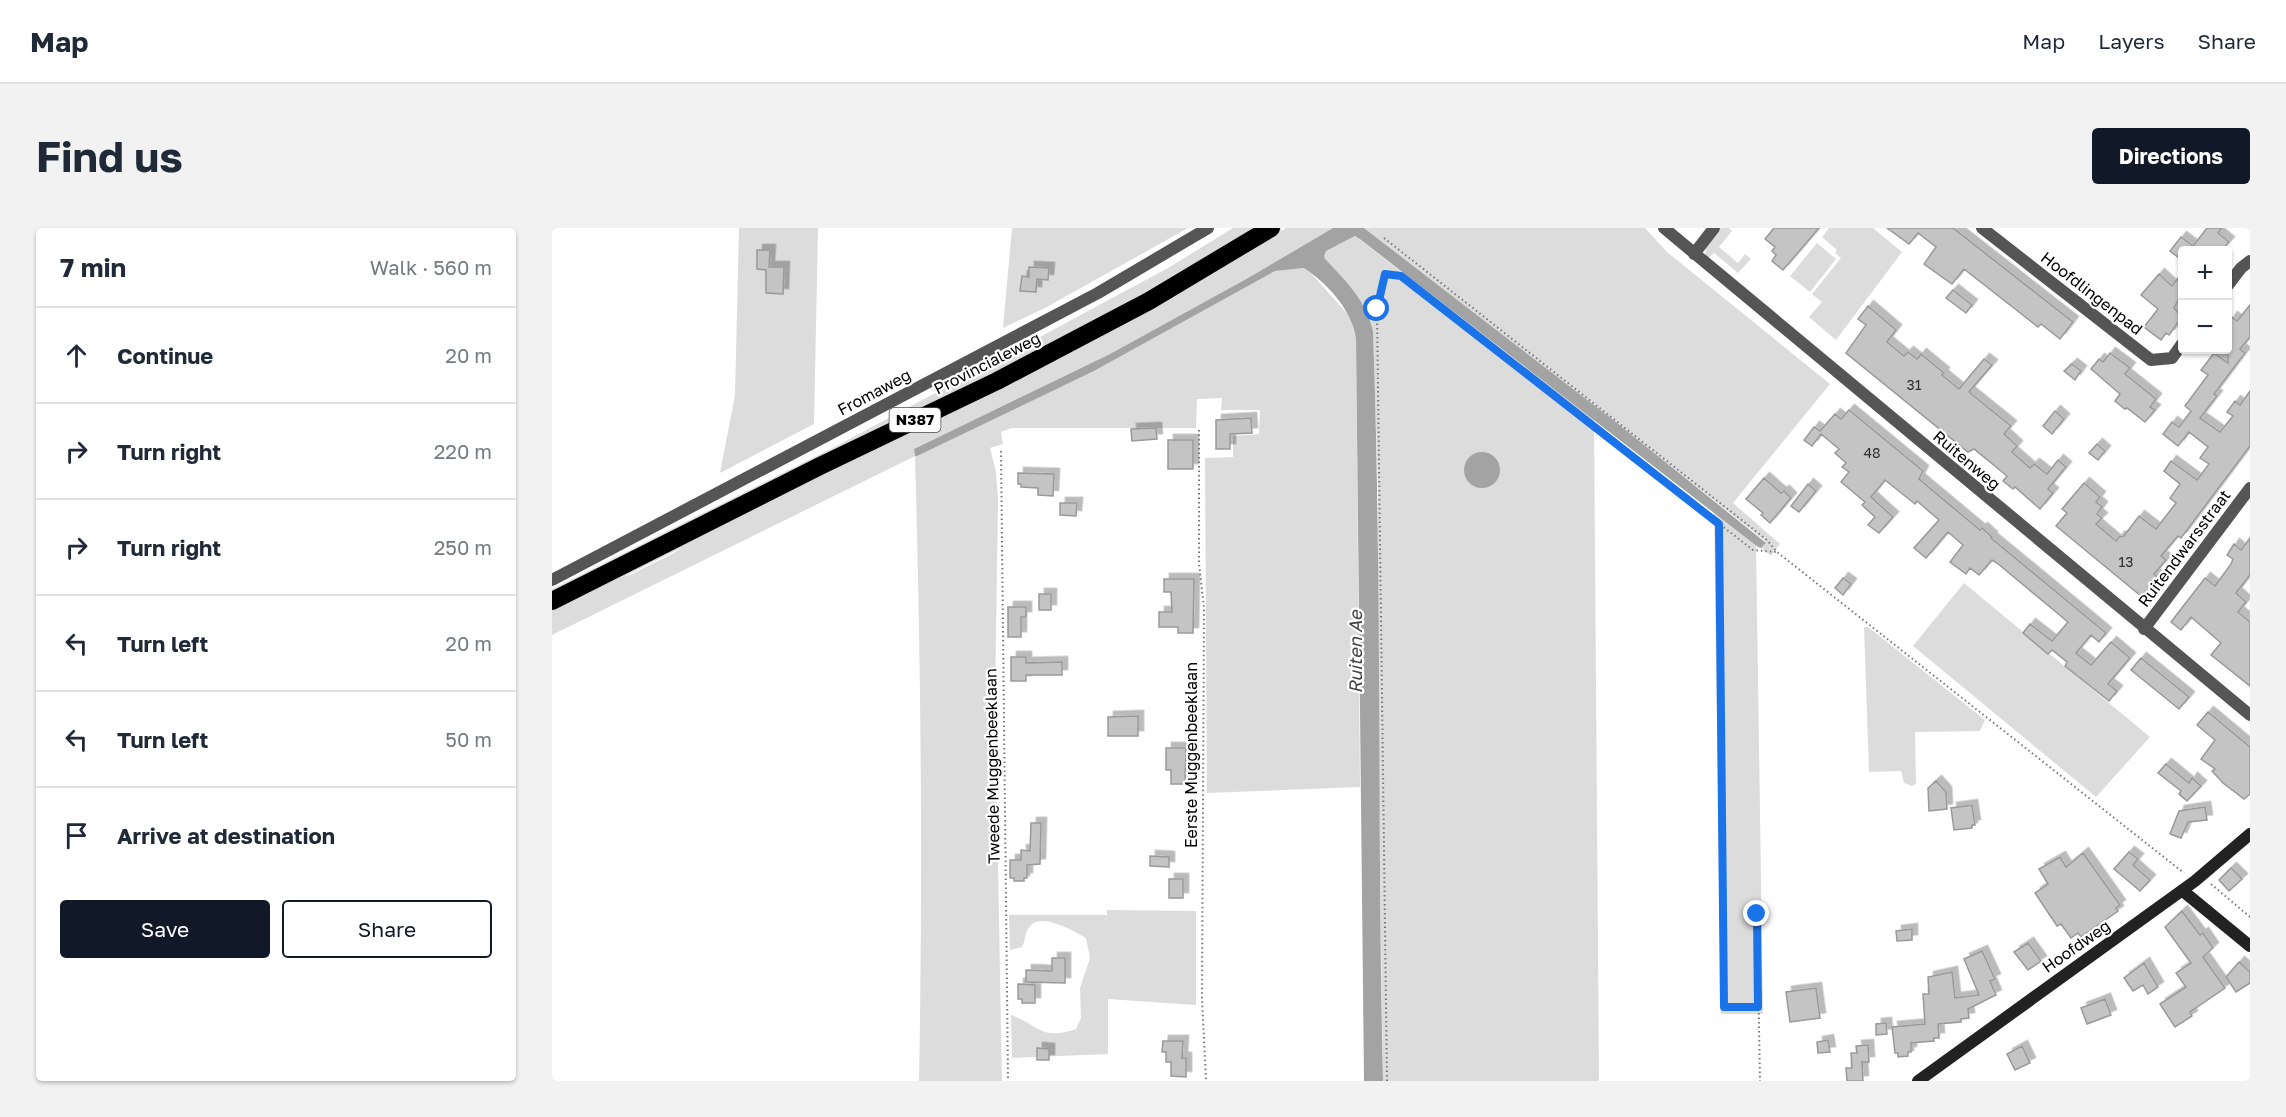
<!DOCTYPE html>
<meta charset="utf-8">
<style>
body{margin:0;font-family:"Golos Text",sans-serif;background:#f2f2f3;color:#1f2937}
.controls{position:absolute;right:18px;top:18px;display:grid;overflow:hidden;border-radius:6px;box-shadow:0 2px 4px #0004}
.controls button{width:54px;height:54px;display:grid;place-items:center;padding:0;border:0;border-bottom:2px solid #e0e1e3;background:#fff;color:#1f2937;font:30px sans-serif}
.stop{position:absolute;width:18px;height:18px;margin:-14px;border:4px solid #1a73e8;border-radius:50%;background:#fff}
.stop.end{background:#1a73e8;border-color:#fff;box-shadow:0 2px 6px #0008}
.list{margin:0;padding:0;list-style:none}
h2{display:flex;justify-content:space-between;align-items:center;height:78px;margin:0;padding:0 24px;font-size:26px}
h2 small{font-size:20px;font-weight:400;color:#747a83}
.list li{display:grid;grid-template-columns:39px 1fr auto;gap:18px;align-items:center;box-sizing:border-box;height:96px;padding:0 24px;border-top:2px solid #e0e1e3}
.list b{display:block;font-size:22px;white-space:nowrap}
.list em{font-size:20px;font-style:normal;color:#747a83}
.actions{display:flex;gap:12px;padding:18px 24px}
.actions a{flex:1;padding:14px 0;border:2px solid #111827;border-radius:6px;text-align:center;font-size:21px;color:#111827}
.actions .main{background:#111827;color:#fff}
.icon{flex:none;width:33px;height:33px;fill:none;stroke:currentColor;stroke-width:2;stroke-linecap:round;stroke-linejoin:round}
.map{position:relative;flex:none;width:1698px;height:853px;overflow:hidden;border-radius:6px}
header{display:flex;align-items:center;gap:36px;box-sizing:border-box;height:84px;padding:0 30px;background:#fff;border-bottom:2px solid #e0e1e3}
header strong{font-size:28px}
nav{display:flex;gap:33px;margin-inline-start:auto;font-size:21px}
.intro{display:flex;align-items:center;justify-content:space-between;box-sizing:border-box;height:144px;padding:0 36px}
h1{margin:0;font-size:42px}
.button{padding:15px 27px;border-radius:6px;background:#111827;color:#fff;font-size:21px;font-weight:700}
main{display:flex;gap:36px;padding:0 36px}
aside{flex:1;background:#fff;border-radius:6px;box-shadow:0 2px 4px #0004}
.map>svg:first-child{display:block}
.green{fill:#dcdcdc}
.water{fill:#a3a3a3}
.building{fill:#c4c4c4;stroke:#999;stroke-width:1.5;filter:url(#shadow)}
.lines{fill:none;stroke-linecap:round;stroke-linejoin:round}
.highway-casing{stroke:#dbdbdb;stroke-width:21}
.path{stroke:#777;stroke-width:2;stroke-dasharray:1.5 3;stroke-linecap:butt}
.street{stroke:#555;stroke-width:12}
.secondary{stroke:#222;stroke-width:12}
.highway{stroke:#000;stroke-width:18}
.route{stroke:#1a73e8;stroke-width:8}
.labels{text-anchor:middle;stroke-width:4.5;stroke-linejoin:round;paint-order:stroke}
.number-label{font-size:14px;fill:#313131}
.shield{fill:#fff;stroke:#4c4c4c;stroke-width:1.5}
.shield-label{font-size:15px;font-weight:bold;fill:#000}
.street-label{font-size:16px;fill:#000;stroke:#fff}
.water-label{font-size:18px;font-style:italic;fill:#444;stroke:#fff}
</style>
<header>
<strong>Map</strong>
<nav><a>Map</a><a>Layers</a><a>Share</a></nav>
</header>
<div class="intro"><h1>Find us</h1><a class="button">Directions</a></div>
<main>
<aside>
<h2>7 min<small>Walk · 560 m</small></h2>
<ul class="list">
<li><svg class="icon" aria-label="ahead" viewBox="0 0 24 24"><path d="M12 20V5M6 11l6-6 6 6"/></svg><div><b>Continue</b></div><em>20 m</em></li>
<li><svg class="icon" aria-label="right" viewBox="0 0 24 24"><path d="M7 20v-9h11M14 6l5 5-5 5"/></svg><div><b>Turn right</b></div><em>220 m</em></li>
<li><svg class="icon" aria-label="right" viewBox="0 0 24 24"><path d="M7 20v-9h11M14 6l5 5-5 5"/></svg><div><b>Turn right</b></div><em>250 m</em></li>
<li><svg class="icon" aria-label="left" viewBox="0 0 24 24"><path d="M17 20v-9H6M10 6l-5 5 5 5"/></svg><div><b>Turn left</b></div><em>20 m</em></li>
<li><svg class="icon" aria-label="left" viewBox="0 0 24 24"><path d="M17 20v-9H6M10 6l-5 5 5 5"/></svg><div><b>Turn left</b></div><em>50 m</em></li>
<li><svg class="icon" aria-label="arrive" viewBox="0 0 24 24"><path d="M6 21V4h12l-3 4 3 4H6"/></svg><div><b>Arrive at destination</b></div></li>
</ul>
<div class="actions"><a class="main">Save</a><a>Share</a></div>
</aside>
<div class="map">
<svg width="1698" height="853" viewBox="0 0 1698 853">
<defs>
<filter id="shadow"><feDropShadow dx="5.5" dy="-5.5" stdDeviation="0" flood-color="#0004"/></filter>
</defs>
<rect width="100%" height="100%" fill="#fff"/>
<path class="green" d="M187 0H266L262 196 168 245 183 167Z
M460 0H636L493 80 451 100Z
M681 0H706L565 84 496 120 225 250 616 40Z
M734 0H781L696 50 558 126 362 221 363 228 542 143 723 43 752 40 758 44 799 90 804 111 808 559 655 565 653 230 681 229V208L707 206 708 182H669L670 170 645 171 644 200H459L449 204 451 216 438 220 444 244 446 272 443 473 450 853H367C371 645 369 437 363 228L0 407V380L51 354 78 347 122 325 142 310 716 11Z
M812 0H1093L1115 24 1278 156 1181 275 1228 316 1219 328 1209 320 1214 315 1213 313 1060 191Z
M1169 0H1177L1180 3 1167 19 1186 35 1193 26 1199 31 1186 45 1162 25 1155 31C1149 20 1162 9 1169 0Z
M1277 0H1321L1350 24 1284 112 1257 89 1270 74 1260 66 1289 30 1283 25 1285 22 1270 9Z
M803 8 1042 192 1047 853H831L826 496V262L821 103C814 72 794 53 772 31L771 28 774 23Z
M1265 15 1284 31 1258 64 1238 48Z
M1162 285 1204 317 1211 786H1169Z
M1412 355 1598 509 1544 569 1361 418Z
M1312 399H1316L1433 492 1428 503 1363 504 1364 556 1360 558 1352 555 1349 543 1317 544Z
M555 682 644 683V777L556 771V826L460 830 459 787C487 797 489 813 524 801L529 790 528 760 538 730 534 710C522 703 489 684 478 698 472 705 474 712 470 719L458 722 457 687H555Z"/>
<path class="water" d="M781 0H812L1060 191 1214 315 1209 320 1206 319 809 12 803 8 774 23 772 28 773 31C794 53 814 72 821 103 830 353 825 603 831 853H812L804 111C801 83 775 55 752 40L723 43 542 143 365 228H363L362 221 558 126 696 50Z
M912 242a18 18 0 1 1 36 0a18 18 0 1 1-36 0Z"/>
<path class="building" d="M1222 0H1267L1231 42 1220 33 1224 27 1220 23 1223 19 1213 11Z
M1335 0H1401L1521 94 1508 111 1489 96 1486 99 1412 41 1400 56 1372 36 1384 19 1366 5 1357 16Z
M1655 0H1670L1666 5 1677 14 1670 22H1630L1627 30 1618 23 1629 9 1641 18Z
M205 22H218L217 39H232L231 66 214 65V42L205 41Z
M477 39 497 40 496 52 485 51 484 64 468 63 470 48 477 49Z
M1630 45V65L1622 80 1630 89 1617 107 1614 105 1609 112 1592 99 1606 81 1589 67 1607 46 1620 58Z
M1401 62 1420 77 1414 85 1394 70Z
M1698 77V109L1688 121 1693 125 1662 166 1665 168 1648 190 1668 204 1681 188 1675 184 1683 173 1688 177 1698 163V218L1629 310 1626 308 1609 328 1614 332 1602 346 1605 349 1603 352 1605 353 1589 368 1504 298 1515 285 1510 281 1532 255 1548 269 1544 274 1550 279 1545 286 1550 290 1544 296 1564 313 1567 309 1572 308 1587 288 1604 301 1624 275 1618 270 1628 256 1612 243 1619 233 1645 252 1657 236 1648 230 1656 219 1637 204 1626 218 1611 206 1620 194 1627 199 1639 183 1633 178 1656 147 1649 142 1662 125 1676 135V95L1680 89 1685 93Z
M1316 78 1344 102 1335 114 1352 128 1356 124 1365 131 1369 126 1392 145 1390 147 1407 161 1432 131 1440 137 1417 164 1459 198 1452 206 1465 218 1460 224 1478 240 1482 236 1495 246 1506 232 1514 239 1496 261 1501 265 1488 281 1463 259 1461 261 1451 253 1455 248 1422 221 1416 224 1294 125 1314 97 1306 91Z
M1558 125 1578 140 1573 146 1604 171 1598 179 1603 182 1593 194 1575 180 1573 181 1563 173 1568 166 1539 141 1547 131 1551 134Z
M1520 136 1529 143 1523 152 1512 143Z
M1297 182 1371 243 1367 251 1428 302 1430 300 1440 309 1439 310 1554 405 1547 414 1539 407 1524 425 1539 437 1559 414 1578 430 1556 456 1565 463 1557 473 1513 438 1515 434 1500 422 1496 426 1471 405 1478 396 1500 413 1516 394 1445 335 1440 332 1427 347 1418 340 1414 346 1398 334 1411 317 1396 304 1374 330 1362 320 1387 292 1365 273 1363 276 1333 252 1319 269 1341 289 1327 305 1316 297 1323 289 1310 277 1313 274 1289 254 1297 244 1290 239 1294 235 1283 225 1287 221 1269 206 1260 218 1252 212 1262 199 1268 203 1283 186 1289 191Z
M1503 183 1512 191 1500 206 1491 198Z
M699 190 700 205 678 206V221H664V192Z
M604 200 605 211 580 213 579 201Z
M616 212H641V241H616Z
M1545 216 1553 223 1546 232 1537 225Z
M466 245 502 246 501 268 486 267V260L469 259V256H466Z
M1212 250 1229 265 1232 263 1239 270 1218 295 1209 287 1211 285 1194 271Z
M1256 256 1264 263 1247 284 1239 278Z
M508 275H525L524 288 508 287Z
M1698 310V347L1684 365 1694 374 1686 384 1698 394V458L1659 427 1669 415 1639 389 1629 402 1619 394 1653 350 1663 358 1679 336 1681 331 1675 327 1682 316 1689 322Z
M1291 350 1299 356 1291 367 1283 360Z
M612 351H642L641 405H626V399H607V384H620L619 364H612Z
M487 366H499V382H487Z
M456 379H474V389H469V409H456Z
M459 429H474V435L510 434V447H474V453H459Z
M1589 430 1637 469 1627 481 1579 442Z
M1656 484 1698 519V566L1692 571 1671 555 1660 543 1663 541 1649 531 1663 512 1645 497Z
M586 488V508H556V489Z
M614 520H634L633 556H619V542H614Z
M1614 536 1637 555 1640 550 1649 558 1635 573 1627 566 1629 563 1606 545Z
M1384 553 1394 564 1395 581 1377 583 1376 560Z
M1420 577 1423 597H1420V600L1402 602 1399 580Z
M1653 579 1655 592 1636 594 1629 610 1618 606 1627 583Z
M479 595H489L488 636 475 637V650H472V653H462V650H458V632H469V622L478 623Z
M1577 624 1586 631 1581 637 1598 652 1588 663 1562 641Z
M1531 625 1568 677 1564 680 1566 683 1529 709 1526 705 1519 710 1509 696 1505 698 1483 665 1496 656 1487 641 1508 629 1514 639Z
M598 628 617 629V639L598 638Z
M1679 640 1690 651 1677 663 1667 652Z
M617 651H631V670H617Z
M1630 683 1648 707 1651 705 1661 720 1651 729 1673 760 1638 784 1640 788 1623 799 1608 776 1634 759 1624 745 1639 735 1613 699Z
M1360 701V712L1345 713 1344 703Z
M1476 715 1489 733 1476 742 1462 724Z
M1430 723 1443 751 1438 753 1444 767 1416 781 1417 790 1409 791V794L1386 796 1387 810H1382V813L1359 815V824H1356V828L1346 829V825H1343L1340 799 1373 796 1371 766H1377L1376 749 1400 744 1403 770 1427 767 1412 731Z
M500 730H513V755L474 754V742L500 743Z
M1687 734 1698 744V755L1684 764 1674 749Z
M1592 735 1606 759 1596 766 1591 757 1581 763 1572 750Z
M466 756 483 757V775H470V771H466Z
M1264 760 1268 790 1238 794 1234 764Z
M1553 771 1559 787 1535 796 1529 780Z
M1334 795 1335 806 1324 807V796Z
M1276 812 1278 824 1266 825 1265 814Z
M611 813H631L630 830H634V849L619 848V834H614V824H610Z
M1316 817 1317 834H1310L1311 853H1295L1294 840H1300L1299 825H1305L1304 818Z
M1470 818 1478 835 1463 842 1455 826Z
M485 820 497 821V832H485Z"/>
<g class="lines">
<g class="highway-casing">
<path id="highway" d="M0 373 268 238 445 153 597 73 719 0"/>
</g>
<path class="path" d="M832 10 1215 312 1225 324 1632 645
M647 202V335L652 380 650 770 654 853
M449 223 456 853
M1167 296 1172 779H1207
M1659 656 1698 689
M1205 686 1208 853
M835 853 825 82 833 46 849 48 1201 322 1225 324"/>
<path class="street" d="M1112 0 1698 487
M1430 0 1599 132 1620 130 1630 116
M1142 26 1162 0
M1676 57 1689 40 1698 33
M0 352 546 65 656 0
M1592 401 1698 260"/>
<path class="secondary" d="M1631 663 1698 718
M1366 853 1643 653 1698 606"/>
<use href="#highway" class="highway"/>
</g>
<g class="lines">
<path class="route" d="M825 81 833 46 849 48 1167 296 1172 779H1206L1205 686"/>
</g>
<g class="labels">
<g class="number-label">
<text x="1362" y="162">31</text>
<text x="1320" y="230">48</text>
<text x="1574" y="339">13</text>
</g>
<rect class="shield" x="337.5" y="180" width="51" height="24" rx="4.5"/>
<g class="shield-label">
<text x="363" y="197">N387</text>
</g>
<g class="street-label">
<text transform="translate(1540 65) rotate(38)" y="6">Hoofdlingenpad</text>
<text transform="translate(435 135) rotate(-27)" y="6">Provincialeweg</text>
<text transform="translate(322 164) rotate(-28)" y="6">Fromaweg</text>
<text transform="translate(1415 232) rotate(40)" y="6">Ruitenweg</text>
<text transform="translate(1632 320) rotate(-53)" y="6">Ruitendwarsstraat</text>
<text transform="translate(639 527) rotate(-90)" y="6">Eerste Muggenbeeklaan</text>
<text transform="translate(440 538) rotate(-91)" y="6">Tweede Muggenbeeklaan</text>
<text transform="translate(1524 718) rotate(-35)" y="6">Hoofdweg</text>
</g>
<g class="water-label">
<text transform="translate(804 424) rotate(-90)" y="6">Ruiten Ae</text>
</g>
</g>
</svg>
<div class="controls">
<button>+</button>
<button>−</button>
</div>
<div class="stop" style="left:825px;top:81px"></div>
<div class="stop end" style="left:1205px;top:686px"></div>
</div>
</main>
